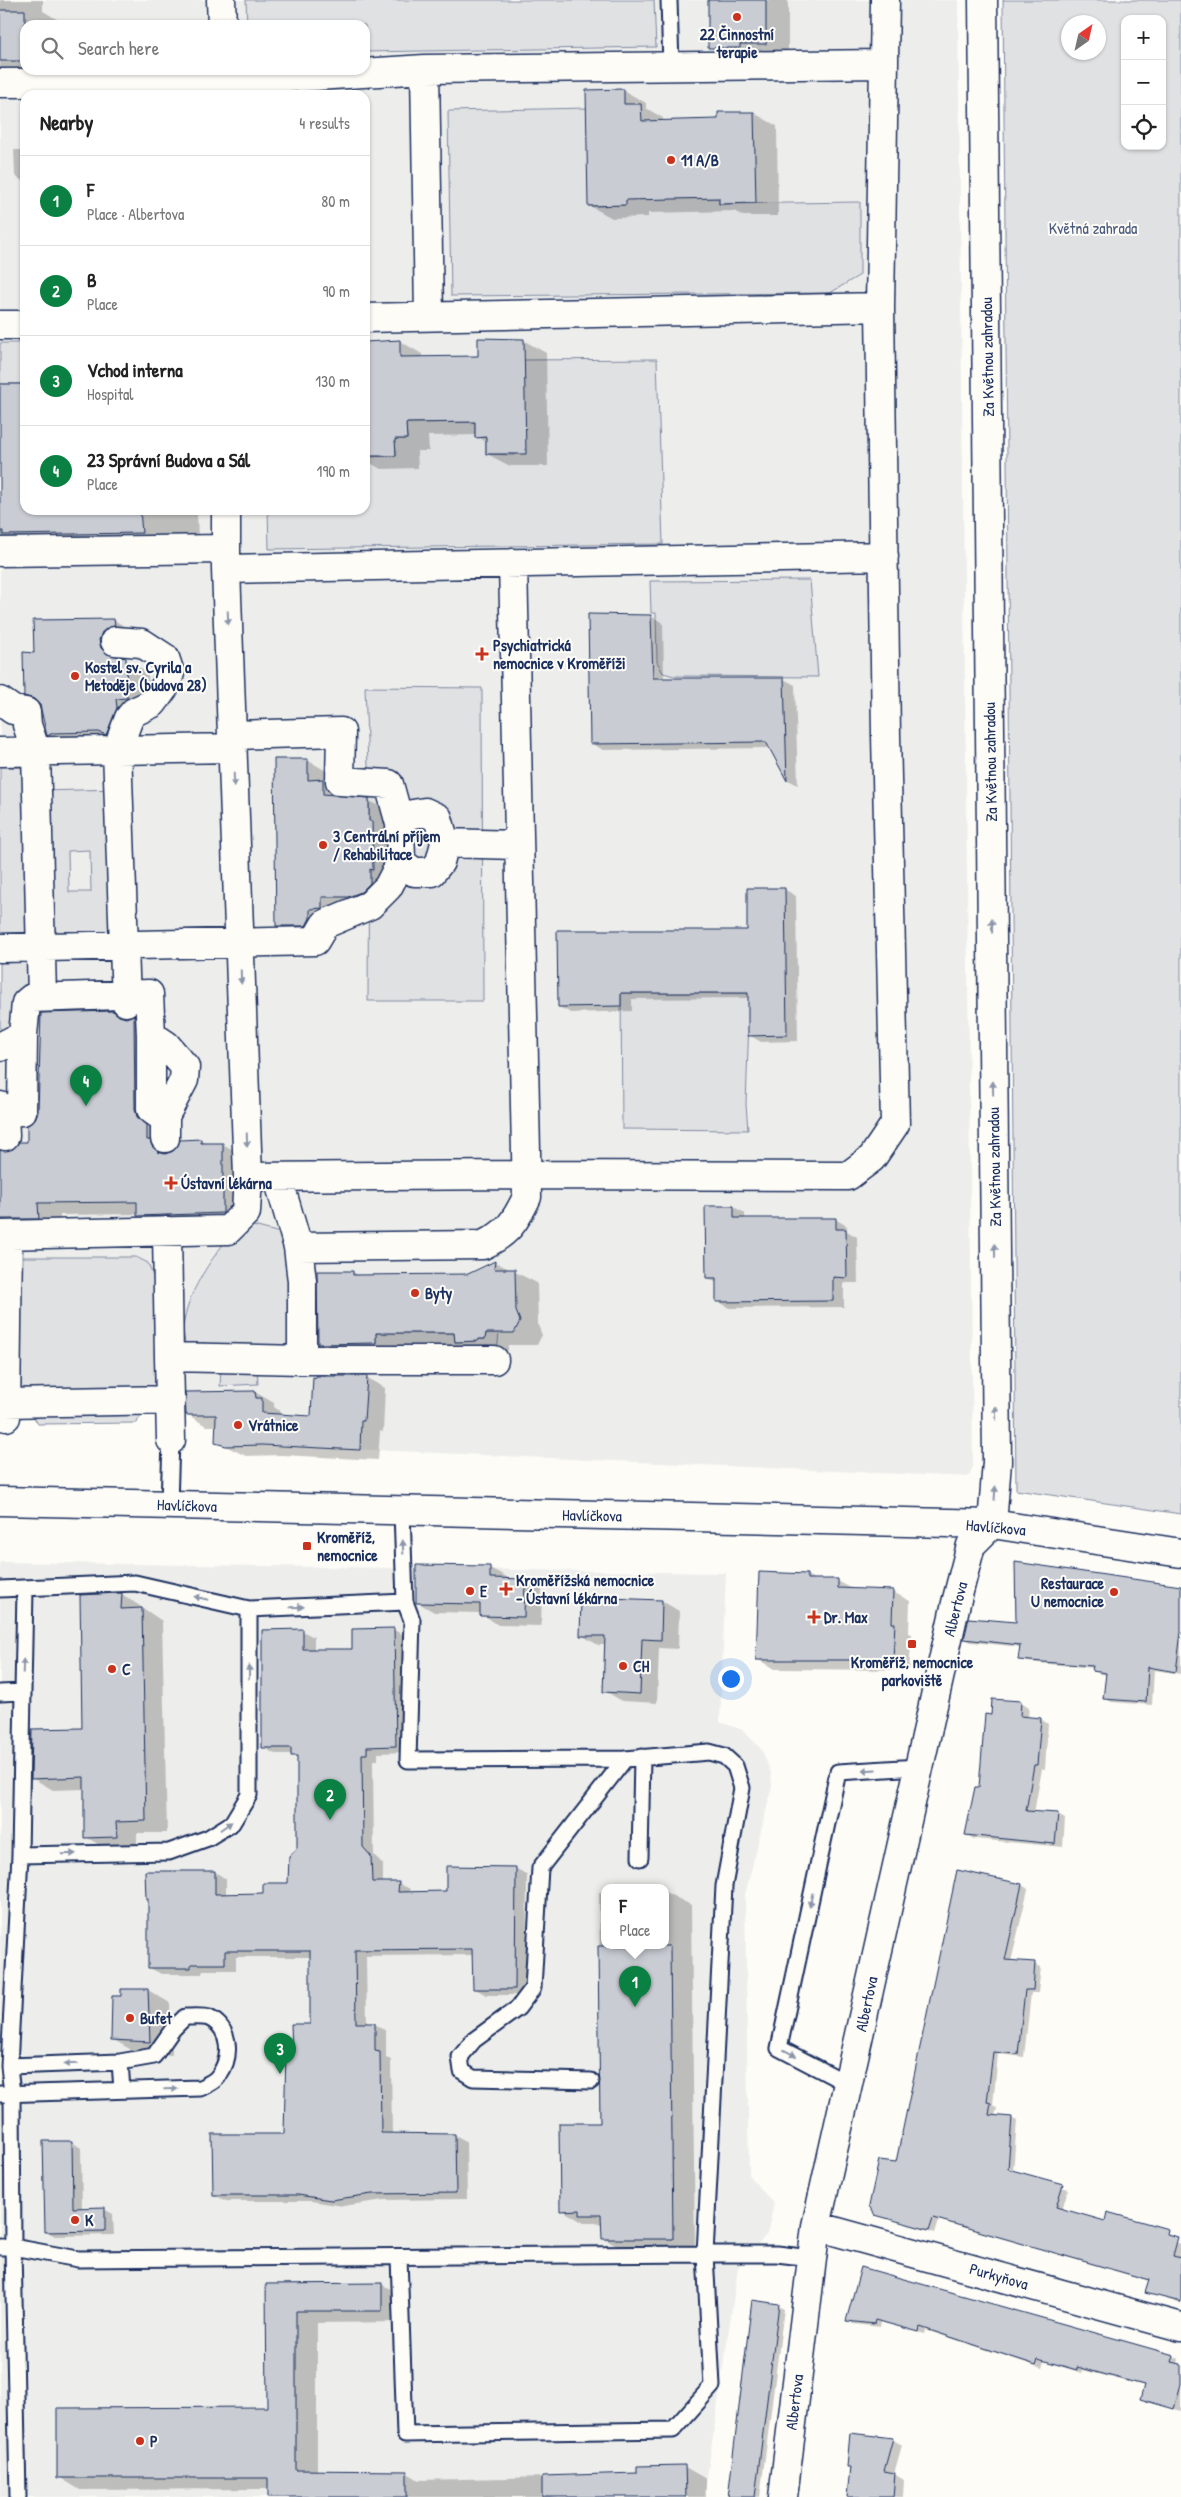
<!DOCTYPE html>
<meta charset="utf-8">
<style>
body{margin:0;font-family:"Patrick Hand",sans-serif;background:#f2f2f2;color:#222}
.controls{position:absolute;right:15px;top:15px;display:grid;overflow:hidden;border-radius:10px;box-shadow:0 1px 4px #0004}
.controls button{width:45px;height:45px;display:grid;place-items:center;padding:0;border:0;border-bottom:1px solid #e0e0e0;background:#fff;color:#222;font:25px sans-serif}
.compass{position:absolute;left:1061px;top:15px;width:45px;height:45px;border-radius:50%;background:#fff;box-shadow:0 1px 4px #0004;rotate:34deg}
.you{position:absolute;left:730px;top:1678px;width:18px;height:18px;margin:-12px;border:4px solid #fff;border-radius:50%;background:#1a73e8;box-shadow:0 0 0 8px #1a73e833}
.badge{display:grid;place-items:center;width:32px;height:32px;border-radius:50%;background:#0b8043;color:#fff;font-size:16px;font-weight:700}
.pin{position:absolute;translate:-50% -41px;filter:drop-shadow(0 1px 2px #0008)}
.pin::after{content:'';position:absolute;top:26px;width:18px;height:15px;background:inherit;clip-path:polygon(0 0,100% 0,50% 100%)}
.popup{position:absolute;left:601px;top:1884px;width:68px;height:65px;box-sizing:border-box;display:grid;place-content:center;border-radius:10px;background:#fff;filter:drop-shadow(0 1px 4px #0005);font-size:16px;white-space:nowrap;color:#767676}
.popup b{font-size:19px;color:#222}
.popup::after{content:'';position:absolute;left:50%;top:100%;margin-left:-10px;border:10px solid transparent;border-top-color:#fff}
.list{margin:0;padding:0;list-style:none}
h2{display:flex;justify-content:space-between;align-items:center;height:65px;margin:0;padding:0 20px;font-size:21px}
h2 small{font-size:16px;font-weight:400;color:#767676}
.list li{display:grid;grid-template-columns:32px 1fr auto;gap:15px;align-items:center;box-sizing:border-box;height:90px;padding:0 20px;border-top:1px solid #e0e0e0}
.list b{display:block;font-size:19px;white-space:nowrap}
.list p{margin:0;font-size:16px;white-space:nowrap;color:#767676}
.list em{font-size:16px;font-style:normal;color:#767676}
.icon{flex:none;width:28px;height:28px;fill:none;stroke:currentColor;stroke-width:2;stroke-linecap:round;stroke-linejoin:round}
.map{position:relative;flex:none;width:1181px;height:2497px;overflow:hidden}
.search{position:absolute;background:#fff;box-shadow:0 1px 4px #0004;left:20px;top:20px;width:350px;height:55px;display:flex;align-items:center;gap:12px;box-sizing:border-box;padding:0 18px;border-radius:15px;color:#767676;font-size:19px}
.panel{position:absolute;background:#fff;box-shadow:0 1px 4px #0004;left:20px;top:90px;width:350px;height:425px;border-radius:15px}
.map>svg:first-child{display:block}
.built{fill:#edeeec;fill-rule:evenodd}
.green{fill:#e0e1e3;stroke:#7e88a0;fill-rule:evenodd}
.shadow{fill:#0003}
.building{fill:#c9ccd3;stroke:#1b2f5e}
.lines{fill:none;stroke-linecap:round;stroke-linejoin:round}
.lane-casing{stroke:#1b2f5e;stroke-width:19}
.street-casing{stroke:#1b2f5e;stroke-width:31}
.secondary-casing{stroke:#1b2f5e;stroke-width:31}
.lane{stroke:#fdfcf7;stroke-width:15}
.street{stroke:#fdfcf7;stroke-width:28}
.secondary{stroke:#fdfcf7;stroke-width:28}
.oneway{fill:#8c96aa}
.poi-dot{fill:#c8321e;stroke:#fdfcf7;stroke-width:2}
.labels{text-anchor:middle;stroke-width:4;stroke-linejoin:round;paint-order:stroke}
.poi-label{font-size:16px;font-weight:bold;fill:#1b2f5e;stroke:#fdfcf7;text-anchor:start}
.park-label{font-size:16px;fill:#4c5c7f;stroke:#fdfcf7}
.street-label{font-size:16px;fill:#1b2f5e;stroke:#fdfcf7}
</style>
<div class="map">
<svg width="1181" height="2497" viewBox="0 0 1181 2497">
<rect width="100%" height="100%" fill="#fdfcf7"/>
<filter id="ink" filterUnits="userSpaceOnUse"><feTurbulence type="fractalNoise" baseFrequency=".02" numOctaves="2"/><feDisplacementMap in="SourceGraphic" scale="10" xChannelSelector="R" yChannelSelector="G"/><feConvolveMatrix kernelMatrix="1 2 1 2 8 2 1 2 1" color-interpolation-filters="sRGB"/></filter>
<g filter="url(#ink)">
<path class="built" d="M0 0H958L973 1467 968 1477 262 1445 226 1446 215 1436V1415L0 1418ZM25 25H365V70H25ZM25 95H365V510H25Z
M0 1562 726 1573 720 1722 743 1730 762 1750 771 1773 772 1787 745 1895 749 2176 774 2204 767 2234 738 2268 704 2497H0ZM605 1888H665V1946H605Z"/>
<path class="green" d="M246 0H654L656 47 365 52V25H247Z
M1003 0H1181V1514L1016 1490ZM1125 19H1162V146H1125ZM1068 22H1098V52H1068Z
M587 108 589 206 625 205V198H719V204L860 202V275L830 293 451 296 448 111Z
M0 343H25V384H0Z
M657 359 663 544 269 549 268 510H365V457L396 456 395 439H407L406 423 475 422V438L486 437V454L515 455 524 360Z
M810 580 818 677 674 676 663 673 657 662 656 613H651L650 581Z
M365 687 482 688 483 1001H368L369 793Z
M32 755 37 943 0 944V756Z
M117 789 122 943 44 944 41 791ZM90 850 91 892H69L68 851Z
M37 950 21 1020 0 1042V951Z
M621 993H750L746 1104 748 1130 622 1129Z
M242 1223 288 1235 299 1350H206V1343H197V1349L186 1345C172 1308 218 1247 242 1223Z
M18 1257H136L148 1263 155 1282 158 1413C147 1413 141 1411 137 1423L38 1424 16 1388Z
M376 1333H454L455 1342 478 1341V1339H485L486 1333H499L497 1353 340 1346V1335L376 1343Z
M257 1366 258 1384 220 1386 221 1368Z"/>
<path class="shadow" d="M0 0H43V11L65 24 25 25V70L0 74Z
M709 0H788V56L732 60 710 47Z
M623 90 646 103V108L663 118V122L719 120V114L754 113 777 126 778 216H743L734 211 648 213V217L612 218 590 206Z
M14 150H25V196L24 182 15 176Z
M523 340 546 353 548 466H510L487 454V443L476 435 428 436 429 451H417L418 468 381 469 365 460V343L400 341 422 354V358L480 357Z
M25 385V510H197L198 540 0 544V386Z
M589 615 651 616 663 623 664 679H784L795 685 798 785 788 780 771 748 603 750 591 743Z
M114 620 136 633 121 654 122 658 148 672 149 710 129 746 71 748 48 735 41 704 25 695 35 654Z
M307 760 330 773 345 794V797L368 800 391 813 392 896 299 938 277 926Z
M784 889 796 896 798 1041 761 1042 749 1035V998L632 999V1011L571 1013 559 1007 748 931Z
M113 1012 126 1019 134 1016 156 1029 169 1152 201 1141 207 1144H223L245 1157V1225L160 1229 138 1214 60 1215 61 1231H0V1148L7 1152 28 1143 36 1120Z
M734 1207 745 1213V1219H835L847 1226V1231L857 1237 858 1283H844V1307L729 1308 718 1301 717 1283 707 1278Z
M495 1262 537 1283 538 1325 542 1335 537 1345H508V1351L478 1354 462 1345 398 1346V1355L341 1357 319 1344 353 1272 360 1276 468 1275Z
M366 1377 385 1388 383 1432 380 1431 378 1460 282 1455 246 1456 217 1442V1426H206L187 1414 255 1392 274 1403V1407L280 1411V1416L312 1418Z
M490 1568 507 1577V1580H525L542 1590 541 1626 498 1625 481 1613 434 1612 417 1602Z
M807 1575 816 1580 838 1581 854 1590 893 1592 910 1601 909 1633 912 1634 909 1670 775 1669 757 1659Z
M1181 1587V1674L1154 1670 1152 1705 1111 1702 1105 1698 1107 1675 1100 1674 1094 1671V1668L1026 1662 1020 1659 1021 1647 971 1642 965 1639 1017 1623Z
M122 1594 162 1621 167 1833H137V1848L106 1849 86 1837 85 1789 53 1790 32 1778 83 1729Z
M662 1601 679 1611 678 1649 659 1648 657 1703 622 1701 605 1691 606 1645H598L581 1635Z
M394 1630 405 1636 407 1752 378 1753V1760H373L374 1855 383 1864V1883H398L410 1889V1893L447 1892 515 1868 527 1875 526 1995H486L474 1988 473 1955 366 1956 367 2024H375L386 2031V2058L391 2060 392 2135H455L466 2141 467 2199 384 2200 343 2206 311 2201H226L214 2195 286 2135 293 2053 311 2025V1957H236V1970H203L202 1974H161L150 1968 149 1899 215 1872 226 1879V1895H264L290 1885 299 1848 298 1758 292 1754H275L263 1747 302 1631 314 1637V1650H353Z
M1021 1702 1029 1707 1028 1718 1041 1719 1048 1724 1045 1769H1042L1034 1813 1058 1815 1065 1819 1063 1847 974 1839 966 1835 981 1789 992 1716Z
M958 1872 1022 1885 1028 1889 1011 1962 1035 1964 1041 1967 1038 1993H1031L1024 2057 998 2054 993 2105 997 2108 995 2116 1011 2118 1017 2121 1013 2172 1068 2189 1062 2210 1070 2214 1181 2244V2304L1146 2292 1150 2281 939 2220 935 2233 875 2214 897 2164Z
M599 1892H605V1946H665V1892L691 1905 695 2251H625L603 2238V2226L596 2223H584L562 2210 602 2124Z
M148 1990 170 2003 172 2055 135 2052 112 2039 122 1997Z
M72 2142 81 2148 82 2209H104L113 2214 114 2235 55 2236 46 2231Z
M862 2268 1174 2356 1179 2359 1178 2364 1181 2365V2411L1142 2399 1145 2386 1083 2370 1082 2373 1044 2361 1042 2368 926 2330 925 2334 881 2322 880 2327 853 2324 847 2320Z
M381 2284 403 2296V2322L317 2323V2472H406L419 2480 638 2475 685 2467 706 2479V2497H269V2489L80 2490 59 2477 269 2408 268 2285Z
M778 2306 784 2309 760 2497H730Z
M892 2439 902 2445 894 2474 904 2480 903 2497H848L851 2468 848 2466Z"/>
<path class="building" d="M708 0H766V44H740V48H708Z
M0 10H25V61H0Z
M624 89V104H641L642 121 718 119V112H754L756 203 719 204V198L626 200V205L588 206 586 90Z
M478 338 524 339 526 454H486V437L475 438V422L406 423 407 439H395L396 456H365V342L400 340V357L478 356Z
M0 384H25V510H140L142 533 3 535V531H0Z
M588 614 651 615 653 678H784L787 781 766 742 590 744Z
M114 619 115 626 102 632 99 640 101 648 107 654 126 658 127 698 116 699 117 708 106 735 99 732 53 733 47 736 40 705 34 699 24 696 23 652 34 653 33 620Z
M274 759H308V780L323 779V794L369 798V821H372L373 870 370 869V883L361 892 348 897H322V908L310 909V918L306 926H276Z
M747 888H785L787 1035 748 1036V993H621V1006L558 1007 557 930H747Z
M113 1011 119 1016 126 1018 134 1015 135 1109 137 1117 147 1125V1140H150L152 1146 158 1152 165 1154 173 1151 180 1140 201 1139V1143H223V1213L137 1216V1202L38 1203 39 1219H0V1150L13 1149 19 1142H27V1125L35 1119 38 1112 41 1013Z
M705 1206H734V1218H836V1229H846L847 1278 833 1277V1301L716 1302V1278H706Z
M495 1261 494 1269H515L516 1311 520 1321 514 1333H486L485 1339H478V1341L455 1342 454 1333H376V1343L318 1344 317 1271H353V1275L468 1274Z
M316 1376H367L364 1421H361L360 1450 262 1445 226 1446 215 1443 216 1415H186L185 1392 255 1391 256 1398H262V1413L311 1416 313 1377 316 1378Z
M1015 1562 1181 1586V1632L1176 1672 1148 1667 1146 1702 1103 1699 1106 1673 1092 1671 1093 1666 1018 1660 1020 1645 964 1639 969 1618 1016 1622Z
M416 1565 490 1566V1578L525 1579 524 1617 480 1616V1604L416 1603Z
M759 1572 807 1574V1579H838V1588L893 1590 892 1623H895L893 1660H756Z
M119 1593H122L121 1609 142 1608 146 1821 116 1822 117 1837 84 1838V1777L31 1779 32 1729 82 1728 80 1595Z
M581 1597 662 1600 661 1640 642 1639 640 1694 603 1692 605 1636H580Z
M394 1628 396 1746 367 1747V1754H362L363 1847 371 1856 372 1882H399L398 1892 446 1891V1866L516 1867 515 1989H473L472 1949 355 1950 356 2023H375V2051L380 2052 381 2133 455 2134 456 2193 372 2194 331 2200 298 2195H213L212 2134H284L286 2052H292L291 2024H310V1951H225V1964H191V1968H148V1899H146L145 1871H215V1894L263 1893V1883H288L289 1857 297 1848V1756H291V1748H262V1630L303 1629V1649H352V1629Z
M992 1699 1021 1701 1020 1716 1041 1718 1037 1765H1034L1026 1811 1058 1813 1055 1844 965 1835 975 1787H979L985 1714 991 1715Z
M957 1870 1022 1884 1005 1960 1035 1962 1033 1990H1025L1018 2054 993 2052 987 2102 991 2103 989 2115 1012 2117 1008 2169 1063 2184 1056 2207 1105 2221 1107 2212 1168 2229 1167 2234 1178 2237 1173 2256 1181 2258V2302L1145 2293 1149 2280 933 2218 929 2230 875 2215 869 2206 879 2160 896 2162Z
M598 1946H670L673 2239H602L601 2215H580V2210L560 2211 559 2123H600Z
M121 1989H148L150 2042 111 2040 112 1996H121Z
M43 2141H72L73 2208 105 2207V2231L45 2232Z
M861 2267 1174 2355 1172 2362 1181 2364V2384L1174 2409 1140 2399 1144 2385 1077 2367V2370L1038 2359 1036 2365 920 2327 919 2332 875 2320 874 2324 846 2321Z
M382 2283V2311H296V2470L407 2471V2497H268V2478H57V2408L267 2407 266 2284Z
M752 2300 779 2304 773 2352 755 2497H728Z
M850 2433 893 2438 884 2471 895 2473 893 2497H847L850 2467H847Z
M685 2465 686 2497H542V2476L637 2473V2466Z"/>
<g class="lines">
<g class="lane-casing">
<path id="lane" d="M669 0 671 66
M169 1505 171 1440
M0 1589 135 1583 249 1609 405 1602 402 1511
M23 1692 20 1855 9 2066 12 2094 13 2247 78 2259 705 2254H777L811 2258
M0 1693 23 1692 25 1590
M20 1855 169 1852 208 1838 232 1823 249 1795V1609
M640 1858 642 1757
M120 2062 122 2090
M591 2081 473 2078 462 2071 460 2057 474 2040 518 2008 533 1988 540 1868 625 1759
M848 2084 779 2048 838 1772 918 1767
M0 2094 200 2088C206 2085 215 2082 219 2075 232 2057 231 2028 209 2018 202 2016 192 2017 185 2017L173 2029 154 2056 120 2062 9 2066
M0 2247H13L18 2497
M399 2257 405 2434 673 2430 712 2386 705 2254 724 1886 742 1788 735 1766 724 1756 709 1752 625 1759 408 1760 412 1620 405 1602"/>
</g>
<g class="street-casing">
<path id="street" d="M221 0 222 25
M425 69 429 316
M0 83 223 82 425 69 884 64
M365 318 880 307
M0 325H25
M0 552 226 549
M226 569 884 556
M115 641 142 643 165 658 170 673 166 685 153 703 134 712 129 718 117 750 126 1002
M0 701 13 710 26 712 27 725 36 751 42 996
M232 735 341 732 340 781 389 784 400 824
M0 752 233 748
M445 843 440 862 432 872H414L401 862 400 824 407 815 425 812 438 818 445 843 518 845
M0 948 315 941 325 924 370 905 388 887 401 862
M151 1035V1109L158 1114 165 1116
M0 1047 23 1035 26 1003 32 998 149 994 151 1035 166 1045 185 1067 184 1080 165 1116V1138
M0 1106 4 1112 5 1136
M4 1112 22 1111 23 1035
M248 1177 525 1175 848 1176 872 1158 895 1124 886 735 880 307 885 0
M278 1178 298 1247 483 1245C508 1233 515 1222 527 1197L513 563
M167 1231 169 1357 302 1360
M0 1235 228 1230 246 1212 248 1177 226 569V510
M298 1247 302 1281V1360H494
M169 1357 171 1440
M6 1403 171 1400
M6 1417 8 1236
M816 2226 1181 2327
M783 2497 816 2226 956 1603 971 1545 992 1524 997 1462 983 0"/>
</g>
<g class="secondary-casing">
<path id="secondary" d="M0 1501 992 1524 1181 1553"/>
</g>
<use href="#lane" class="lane"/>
<use href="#street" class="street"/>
<use href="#secondary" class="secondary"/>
</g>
<defs><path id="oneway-solid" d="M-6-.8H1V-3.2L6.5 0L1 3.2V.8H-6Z" transform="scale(1.25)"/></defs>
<g class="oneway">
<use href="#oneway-solid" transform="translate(228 618) rotate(88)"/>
<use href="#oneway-solid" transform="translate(234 780) rotate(88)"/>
<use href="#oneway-solid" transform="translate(992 926) rotate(-91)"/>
<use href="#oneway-solid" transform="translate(241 977) rotate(88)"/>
<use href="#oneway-solid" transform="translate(993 1088) rotate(-91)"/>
<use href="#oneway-solid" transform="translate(247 1140) rotate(88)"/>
<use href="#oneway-solid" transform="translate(995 1251) rotate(-91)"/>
<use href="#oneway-solid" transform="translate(996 1413) rotate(-91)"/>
<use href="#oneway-solid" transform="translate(995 1493) rotate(-86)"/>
<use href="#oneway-solid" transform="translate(403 1547) rotate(-92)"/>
<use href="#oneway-solid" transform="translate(201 1598) rotate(-167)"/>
<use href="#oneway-solid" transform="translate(297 1607) rotate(-2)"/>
<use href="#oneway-solid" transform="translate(23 1666) rotate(-88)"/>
<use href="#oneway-solid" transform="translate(249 1672) rotate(-90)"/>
<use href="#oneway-solid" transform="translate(869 1770) rotate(176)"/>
<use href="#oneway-solid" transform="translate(226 1826) rotate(-35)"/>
<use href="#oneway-solid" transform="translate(69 1854) rotate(-1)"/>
<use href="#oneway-solid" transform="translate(811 1900) rotate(102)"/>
<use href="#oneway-solid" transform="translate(790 2053) rotate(27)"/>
<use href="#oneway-solid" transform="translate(71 2064) rotate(178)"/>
<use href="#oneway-solid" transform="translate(171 2089) rotate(-2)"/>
</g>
</g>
<g class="poi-dot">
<circle cx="737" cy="17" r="5"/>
<circle cx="671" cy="160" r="5"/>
<path d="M479.5 646.5h5v5h5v5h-5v5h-5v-5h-5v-5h5z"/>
<circle cx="75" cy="676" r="5"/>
<circle cx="323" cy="845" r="5"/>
<path d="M168.5 1175.5h5v5h5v5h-5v5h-5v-5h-5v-5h5z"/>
<circle cx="415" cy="1293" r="5"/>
<circle cx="238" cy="1425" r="5"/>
<rect x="302" y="1541" width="10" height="10" rx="2.5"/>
<path d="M503.5 1581.5h5v5h5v5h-5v5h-5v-5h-5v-5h5z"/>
<circle cx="470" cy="1591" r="5"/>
<circle cx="1114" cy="1592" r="5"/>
<path d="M811.5 1609.5h5v5h5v5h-5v5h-5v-5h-5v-5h5z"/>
<rect x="907" y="1639" width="10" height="10" rx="2.5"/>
<circle cx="623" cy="1666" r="5"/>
<circle cx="112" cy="1669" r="5"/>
<circle cx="130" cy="2018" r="5"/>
<circle cx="75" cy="2220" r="5"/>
<circle cx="140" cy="2441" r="5"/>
</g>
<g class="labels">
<g class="poi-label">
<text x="737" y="40" text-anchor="middle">22 Činnostní<tspan x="737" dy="18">terapie</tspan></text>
<text x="681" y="166">11 A/B</text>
<text x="493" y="651">Psychiatrická<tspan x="493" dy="18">nemocnice v Kroměříži</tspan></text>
<text x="85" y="673">Kostel sv. Cyrila a<tspan x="85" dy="18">Metoděje (budova 28)</tspan></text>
<text x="333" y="842">3 Centrální příjem<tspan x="333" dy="18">/ Rehabilitace</tspan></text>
<text x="181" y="1189">Ústavní lékárna</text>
<text x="425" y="1299">Byty</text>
<text x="248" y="1431">Vrátnice</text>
<text x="317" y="1543">Kroměříž,<tspan x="317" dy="18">nemocnice</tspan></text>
<text x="516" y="1586">Kroměřížská nemocnice<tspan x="516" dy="18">- Ústavní lékárna</tspan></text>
<text x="1104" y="1589" text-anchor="end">Restaurace<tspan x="1104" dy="18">U nemocnice</tspan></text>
<text x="480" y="1597">E</text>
<text x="824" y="1623">Dr. Max</text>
<text x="912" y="1668" text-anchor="middle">Kroměříž, nemocnice<tspan x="912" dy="18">parkoviště</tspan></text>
<text x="633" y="1672">CH</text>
<text x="122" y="1675">C</text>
<text x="140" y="2024">Bufet</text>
<text x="85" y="2226">K</text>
<text x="150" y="2447">P</text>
</g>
<g class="park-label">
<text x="1093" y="234">Květná zahrada</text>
</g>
<g class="street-label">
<text transform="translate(987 357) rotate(-91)" y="6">Za Květnou zahradou</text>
<text transform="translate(990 762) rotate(-91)" y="6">Za Květnou zahradou</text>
<text transform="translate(994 1167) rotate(-91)" y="6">Za Květnou zahradou</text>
<text transform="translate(187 1505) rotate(2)" y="6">Havlíčkova</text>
<text transform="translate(592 1515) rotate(1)" y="6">Havlíčkova</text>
<text transform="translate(996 1527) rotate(5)" y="6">Havlíčkova</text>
<text transform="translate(955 1609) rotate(-76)" y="6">Albertova</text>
<text transform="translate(866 2004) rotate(-78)" y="6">Albertova</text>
<text transform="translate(999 2276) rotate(16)" y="6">Purkyňova</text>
<text transform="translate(794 2402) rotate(-83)" y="6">Albertova</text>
</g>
</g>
</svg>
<div class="controls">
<button>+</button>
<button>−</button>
<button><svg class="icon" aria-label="locate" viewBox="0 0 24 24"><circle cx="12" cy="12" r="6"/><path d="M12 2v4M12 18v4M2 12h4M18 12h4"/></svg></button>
</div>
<svg class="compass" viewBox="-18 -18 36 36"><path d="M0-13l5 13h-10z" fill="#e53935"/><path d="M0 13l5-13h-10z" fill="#767676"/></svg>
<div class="you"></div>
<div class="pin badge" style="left:635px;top:2007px">1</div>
<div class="popup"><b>F</b>Place</div>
<div class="pin badge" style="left:330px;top:1820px">2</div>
<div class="pin badge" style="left:280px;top:2074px">3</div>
<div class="pin badge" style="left:86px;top:1106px">4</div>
<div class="search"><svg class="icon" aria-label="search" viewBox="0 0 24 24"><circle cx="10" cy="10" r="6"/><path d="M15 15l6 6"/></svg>Search here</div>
<section class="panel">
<h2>Nearby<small>4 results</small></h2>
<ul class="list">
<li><span class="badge">1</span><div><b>F</b><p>Place · Albertova</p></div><em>80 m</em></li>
<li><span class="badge">2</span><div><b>B</b><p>Place</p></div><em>90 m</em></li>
<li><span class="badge">3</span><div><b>Vchod interna</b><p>Hospital</p></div><em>130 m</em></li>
<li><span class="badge">4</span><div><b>23 Správní Budova a Sál</b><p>Place</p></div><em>190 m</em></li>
</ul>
</section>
</div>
